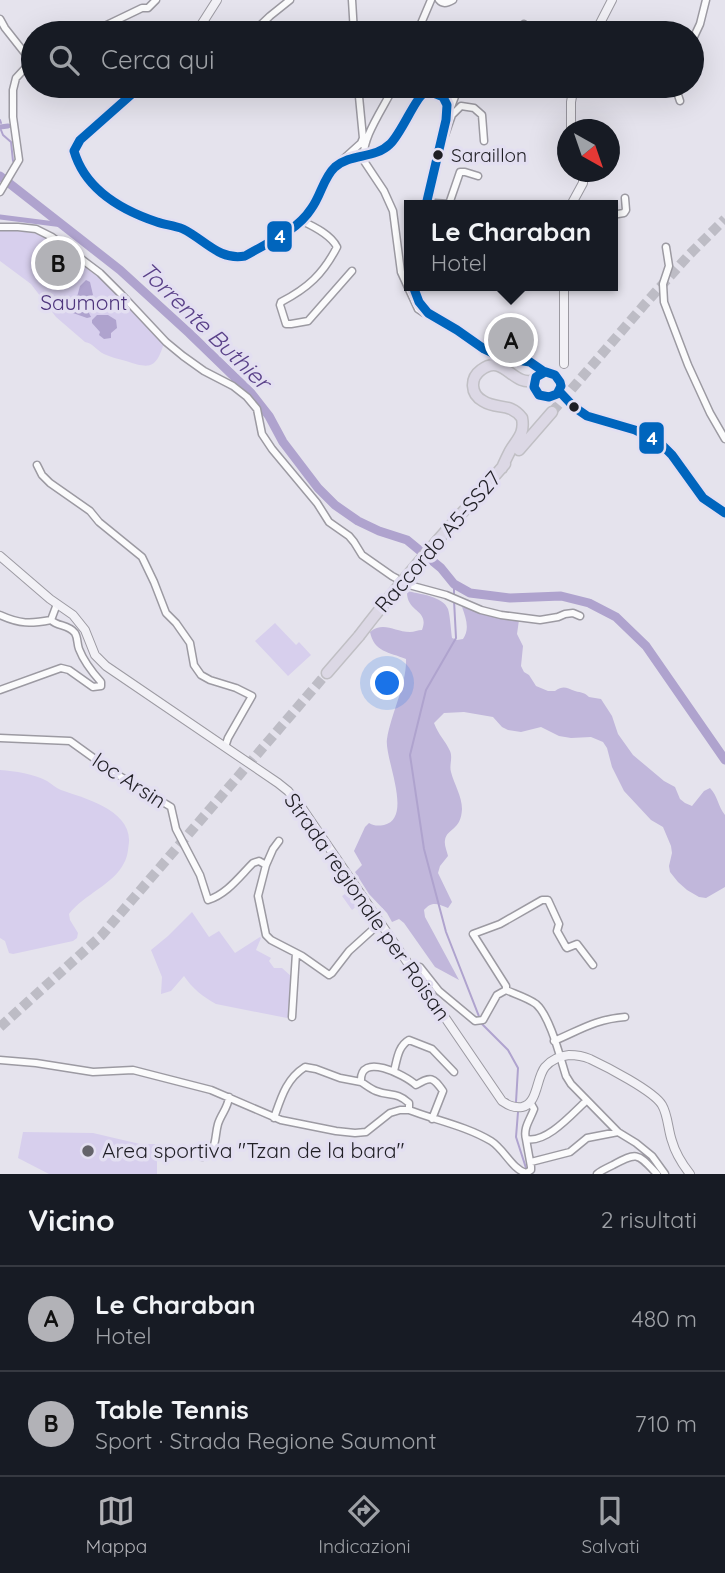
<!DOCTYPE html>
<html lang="it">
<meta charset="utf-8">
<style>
body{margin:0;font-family:Quicksand,sans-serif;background:#20242c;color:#f1f3f6}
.compass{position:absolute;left:557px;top:119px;width:63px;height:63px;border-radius:50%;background:#171b24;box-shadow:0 7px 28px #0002;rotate:140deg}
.you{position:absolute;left:388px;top:684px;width:24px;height:24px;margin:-18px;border:5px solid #fff;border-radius:50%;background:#1a73e8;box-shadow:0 0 0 10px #1a73e833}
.badge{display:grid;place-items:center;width:46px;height:46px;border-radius:50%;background:#b2b2b7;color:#111;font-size:23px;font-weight:700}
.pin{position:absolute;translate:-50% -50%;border:4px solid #fff;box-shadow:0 2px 7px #0006}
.popup{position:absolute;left:404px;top:200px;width:214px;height:91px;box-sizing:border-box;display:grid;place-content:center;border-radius:0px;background:#171b24;filter:drop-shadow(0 2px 5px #0005);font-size:23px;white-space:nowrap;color:#9ea1a6}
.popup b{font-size:26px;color:#f1f3f6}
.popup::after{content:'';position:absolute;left:50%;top:100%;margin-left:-14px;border:14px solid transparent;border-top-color:#171b24}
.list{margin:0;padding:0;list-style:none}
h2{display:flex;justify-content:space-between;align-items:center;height:91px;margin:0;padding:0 28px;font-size:30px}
h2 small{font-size:23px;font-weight:400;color:#9ea1a6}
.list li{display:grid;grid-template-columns:46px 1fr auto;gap:21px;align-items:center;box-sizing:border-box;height:105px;padding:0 28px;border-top:2px solid #363941}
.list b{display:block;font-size:26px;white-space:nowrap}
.list p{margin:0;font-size:23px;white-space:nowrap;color:#9ea1a6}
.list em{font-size:23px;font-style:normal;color:#9ea1a6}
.icon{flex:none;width:38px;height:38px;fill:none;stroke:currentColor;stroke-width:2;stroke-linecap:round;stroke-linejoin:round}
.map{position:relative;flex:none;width:725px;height:1174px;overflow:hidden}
.search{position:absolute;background:#171b24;box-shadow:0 7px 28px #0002;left:21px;right:21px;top:21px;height:77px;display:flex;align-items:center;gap:18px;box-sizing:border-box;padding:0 24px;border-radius:38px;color:#9ea1a6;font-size:26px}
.sheet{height:301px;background:#171b24}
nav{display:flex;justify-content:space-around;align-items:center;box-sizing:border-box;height:98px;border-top:2px solid #363941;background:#171b24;font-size:19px;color:#9ea1a6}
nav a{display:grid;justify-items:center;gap:4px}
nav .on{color:#b2b2b7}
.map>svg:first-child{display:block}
.green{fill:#d7cfed}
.forest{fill:#c1b7db}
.water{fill:#afa3ce}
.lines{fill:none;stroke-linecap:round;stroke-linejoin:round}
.stream{stroke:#afa3ce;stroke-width:2}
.canal{stroke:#afa3ce;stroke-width:5}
.river{stroke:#afa3ce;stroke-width:9}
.motorway-tunnel{stroke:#bdbcc5;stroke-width:10;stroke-dasharray:10 5;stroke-linecap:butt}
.minor-casing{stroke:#9c9aa2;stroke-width:9}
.secondary-casing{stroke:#9c9aa2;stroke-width:10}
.motorway-casing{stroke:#c0bfc4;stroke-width:13}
.minor{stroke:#fbfbfc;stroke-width:6}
.secondary{stroke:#f2f1f6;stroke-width:8}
.motorway{stroke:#dcd8e5;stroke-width:10}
.motorway-bridge-casing{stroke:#c0bfc4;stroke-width:13;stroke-linecap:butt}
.motorway-bridge{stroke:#dcd8e5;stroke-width:10}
.bus-1-casing{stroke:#e3dff1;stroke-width:14}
.bus-1{stroke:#0065bd;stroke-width:9}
.bus-dot{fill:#1f1e24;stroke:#e3dff1;stroke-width:2.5}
.poi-dot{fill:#64636a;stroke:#e3dff1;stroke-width:2.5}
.labels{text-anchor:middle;stroke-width:7;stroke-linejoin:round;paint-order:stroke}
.bus-label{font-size:19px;fill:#1f1e24;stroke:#e3dff1;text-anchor:start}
.park-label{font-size:21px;fill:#4f367d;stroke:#e3dff1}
.street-label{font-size:21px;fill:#1f1e24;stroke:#e3dff1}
.poi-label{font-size:21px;fill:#1f1e24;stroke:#e3dff1;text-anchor:start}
.water-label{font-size:23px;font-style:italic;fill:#5a4189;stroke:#e3dff1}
.line-badge{stroke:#e3dff1;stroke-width:2.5}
.badge-label{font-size:19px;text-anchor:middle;font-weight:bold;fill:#fff}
</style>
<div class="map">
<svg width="725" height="1174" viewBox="0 0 725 1174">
<rect width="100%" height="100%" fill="#e5e3ed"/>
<path class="green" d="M4 229 38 234 48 239 111 287 164 343C156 369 150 369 126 361 119 359 110 357 104 354 96 350 93 343 85 342L56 317 31 284 0 261V231Z
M275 623 296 645 299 642 311 655 288 676 255 641Z
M0 770C15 771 34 774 47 781 52 784 56 788 61 790 84 798 131 810 129 842 128 849 128 856 124 863 113 885 84 894 69 914L70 920 78 933 77 938 73 941 13 954 9 953 5 941 0 938Z
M351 890 361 903 352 910 342 896Z
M192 912 209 937 219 931 235 953 260 937 261 938 256 950 271 958 269 961 274 968H282L292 977 291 1013 287 1018 216 1004C203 997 192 988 184 976L171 991 161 994 162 977 151 950 168 936Z
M23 1132 93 1133 140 1144H157V1174H49L18 1158Z"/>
<path class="forest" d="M407 591C419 594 443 596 448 609 450 615 451 631 452 638L457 640 463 639C470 629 466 618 462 607L516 621 519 620 517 634 523 646 521 666 524 672 529 675 536 686 548 691H555C564 685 566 688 575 691 582 693 584 692 589 697L601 699 612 716 618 734 633 755 664 781 675 787 680 799 685 803 692 806 704 791 710 788C718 796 718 807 725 815V887L706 898 699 897 687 890 678 882 670 872 669 866 672 853 671 846 663 827 651 820 624 791 612 767 607 748 603 742 591 737 571 738 559 736 541 727 521 732 508 730 502 727 493 717 464 712 444 713 434 723C439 736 445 740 450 751 453 758 449 765 451 772 454 784 462 796 462 809 461 831 447 828 445 840 444 845 447 851 448 856L440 866 438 873 452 902 448 908C438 904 432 901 424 910L425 917 459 980 435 967 404 923 399 919 392 922 387 913 369 894 355 872 362 865 354 851 365 827 369 823C374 826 378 826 384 825 414 818 384 758 387 739 391 714 407 683 406 659 389 652 374 652 370 632 384 621 394 632 410 632 414 632 418 630 422 630 430 609 406 613 407 591Z"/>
<path class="water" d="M86 280 90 282 93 295 83 301H79L82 307 87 309 91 317 87 318 73 313 71 310 75 300 78 299 77 297 80 286Z
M97 315H108L116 320 117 328 111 333V338L104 339 99 335 100 332 92 323V320Z"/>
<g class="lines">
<path class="stream" d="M0 120 1 123
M1 130 3 135 11 142 13 161
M454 584V595
M454 600 456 638 426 690 410 755 424 849 446 932 480 1019
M482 1024 508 1050 518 1068 516 1102
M518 1112 516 1137 526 1168"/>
<path class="canal" d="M0 127 8 126
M0 217 63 225"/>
<path class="river" d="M0 176 120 270 189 333 251 393 269 416 283 442 318 488 335 505 358 521 379 531 407 540 441 568 454 584 470 593 510 598 561 596 589 603 616 617 646 646 725 760"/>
<path class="motorway-tunnel" d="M552 412 644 305 689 255 725 219
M0 1027 101 936 327 673"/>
<g class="minor-casing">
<path id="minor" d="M352 0 354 33
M439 0C443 5 448 3 453 0
M0 19 5 28 31 61
M90 33 142 8H148L156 0
M252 33 270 16 290 0
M417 33 431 0
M465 33V29
M520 33 524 24
M692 41 700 24 706 0
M394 86C385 106 360 139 364 161L384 191 393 211 401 272 418 309 424 313
M675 86 680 101
M392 90C402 95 408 93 416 86
M448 115 459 86
M445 135 452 115 461 106 474 108 482 115 484 141
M340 162 361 143 363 138 358 86
M0 192 19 160 13 117V90L16 78 29 64 30 60
M433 205 435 203 449 204 460 172H465L478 176
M612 215 624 213 626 210 625 198
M302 221C315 227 331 235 337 247 323 274 308 288 281 302L280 305 286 324H291L308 321 352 271
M0 227H18L36 229 52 237 100 273 121 294 166 342 183 356 204 371 233 386 247 397 257 409 262 434 272 449 317 503 329 522 349 536 354 542 362 555 392 576 409 585 446 595 481 610 501 615 540 620 558 617 565 614 573 613 580 616
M666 247 669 266 663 284 664 302 688 365 710 413 725 439
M37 465 42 475 50 483 90 511 99 522 142 557 154 582 166 613 176 623 190 643 194 665 201 675 210 680 236 688 252 696 228 738 225 747
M0 615C20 624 30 624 51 620
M0 690 61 668 69 670 93 687 101 686V682C92 672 84 662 79 649 77 644 78 638 75 633 68 624 58 627 51 620L57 604
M0 738 70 741 113 772 171 807 176 829 200 875 208 900C227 894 239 877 253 863L259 861 266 865
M279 841 273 849 266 865 258 896 266 935 271 940 302 956 329 975 332 973 349 951 380 923
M413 970 420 967 439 991 475 1021 483 1020 497 995 506 990C515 994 528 998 536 1004 550 1016 560 1057 566 1076L571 1084 618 1132 636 1143 652 1156 665 1174
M506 990V986L473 934 500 924 542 900H548L559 924 557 931 566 947 567 948 577 944 593 965
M292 1017 296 953
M554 1041C580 1030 596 1019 625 1017
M0 1060 36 1063 93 1072 133 1070 211 1090 281 1120 336 1131 355 1133 366 1132 390 1113 400 1110H409C435 1120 466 1126 491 1141 504 1149 512 1169 526 1173L531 1170V1167L526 1139
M394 1071C397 1060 398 1046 409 1040L432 1049 454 1072
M530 1102 534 1109C530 1120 523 1128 526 1139 546 1144 572 1114 586 1101
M409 1110V1103C396 1091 390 1097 376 1091 371 1089 366 1085 361 1082 359 1051 405 1075 416 1085 431 1076 433 1077 443 1091L432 1119
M274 1118C281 1098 286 1079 305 1067L316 1069 340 1078 361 1082
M202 1157C218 1151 214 1138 218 1124 221 1114 228 1108 229 1097
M531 1162 570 1152 587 1138 618 1132
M597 1174C602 1170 607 1168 613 1165 638 1151 638 1154 657 1174"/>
</g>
<g class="secondary-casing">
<path id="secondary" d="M196 33 217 0
M595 33 612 0
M141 86 80 140 74 151C76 158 78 166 82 172 96 195 132 213 157 222 166 225 175 225 183 229 203 238 222 264 245 256 264 245 300 226 311 210 320 197 323 177 335 167 347 156 366 157 381 151 396 145 410 114 418 99L423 94 431 92 443 97 447 105 446 120 426 205
M571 130V102L574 86
M571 205 583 183V172
M413 286C415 295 418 303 425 310 433 320 446 323 457 330 473 341 483 352 503 358 512 360 521 359 530 362 536 364 538 368 543 371 548 373 553 372 557 377 568 390 552 402 539 395L534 387 536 377 545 372
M564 286V364
M559 391C569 402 578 413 592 418 615 427 639 426 659 442 678 457 686 481 703 498 709 504 717 508 725 513
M0 556 50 599 73 615 85 630 95 655 106 666 278 783 288 791 302 808 502 1101C508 1105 513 1108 522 1107 538 1104 536 1078 545 1067 551 1060 560 1056 569 1055 576 1055 583 1056 590 1059 605 1066 654 1091 662 1105 668 1115 668 1130 672 1141 675 1152 683 1165 690 1174"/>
</g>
<g class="motorway-casing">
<path id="motorway" d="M519 450 552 412
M502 468C504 463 507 457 510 451 517 439 525 434 522 418 510 402 497 410 483 401 470 394 470 378 481 370 504 352 512 388 535 380
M470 504 505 464
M327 673 359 636"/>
</g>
<use href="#minor" class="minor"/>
<use href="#secondary" class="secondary"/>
<use href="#motorway" class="motorway"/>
<g class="motorway-bridge-casing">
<path id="motorway-bridge" d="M359 636C394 590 431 547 470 504"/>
</g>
<use href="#motorway-bridge" class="motorway-bridge"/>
<g class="bus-1-casing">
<path id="bus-1" d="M141 86 80 140 74 151C85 189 121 210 157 222 165 225 174 225 183 229 204 239 219 261 245 256 267 243 297 231 311 209 321 196 323 178 335 167 351 153 375 159 390 144 401 134 415 99 423 94 430 90 436 94 443 97L447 105 446 120 426 205
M413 286 419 302 428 313 457 330 484 349 503 358 530 362 543 371 555 375 560 382 561 386 557 394 549 397 539 395 534 387 536 377 545 372
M559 391 574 407 587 416 635 430 659 442 672 455 703 498 725 513"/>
</g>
<use href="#bus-1" class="bus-1"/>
</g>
<g class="bus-dot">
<circle cx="438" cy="155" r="6"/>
<circle cx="574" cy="407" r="6"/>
</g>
<circle class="poi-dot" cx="88" cy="1151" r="7"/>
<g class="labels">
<g class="bus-label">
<text x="451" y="162">Saraillon</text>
</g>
<g class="park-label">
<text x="84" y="310">Saumont</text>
</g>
<g class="street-label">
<text transform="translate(438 542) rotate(-49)" y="7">Raccordo A5-SS27</text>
<text transform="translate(129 781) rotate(33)" y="7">loc Arsin</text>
<text transform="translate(367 907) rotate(55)" y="7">Strada regionale per Roisan</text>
</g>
<g class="poi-label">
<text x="102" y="1158">Area sportiva "Tzan de la bara"</text>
</g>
<g class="water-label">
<text transform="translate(205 326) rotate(44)" y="8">Torrente Buthier</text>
</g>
</g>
<g class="line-badge">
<rect x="266" y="220" width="27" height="33" rx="7" fill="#0065bd"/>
<rect x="638" y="421" width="27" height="34" rx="7" fill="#0065bd"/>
</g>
<g class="badge-label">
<text x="280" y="243">4</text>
<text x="652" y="445">4</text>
</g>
</svg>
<svg class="compass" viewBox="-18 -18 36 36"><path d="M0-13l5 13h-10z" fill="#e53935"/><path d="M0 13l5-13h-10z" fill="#9ea1a6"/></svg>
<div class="you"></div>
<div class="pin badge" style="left:511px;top:340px">A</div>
<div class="popup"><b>Le Charaban</b>Hotel</div>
<div class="pin badge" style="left:58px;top:263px">B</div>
<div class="search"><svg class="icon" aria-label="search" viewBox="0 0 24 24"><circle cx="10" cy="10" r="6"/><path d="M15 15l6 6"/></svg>Cerca qui</div>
</div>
<section class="sheet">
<h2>Vicino<small>2 risultati</small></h2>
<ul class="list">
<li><span class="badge">A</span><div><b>Le Charaban</b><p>Hotel</p></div><em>480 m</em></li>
<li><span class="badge">B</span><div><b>Table Tennis</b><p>Sport · Strada Regione Saumont</p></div><em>710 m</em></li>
</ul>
</section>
<nav>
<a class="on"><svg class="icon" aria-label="map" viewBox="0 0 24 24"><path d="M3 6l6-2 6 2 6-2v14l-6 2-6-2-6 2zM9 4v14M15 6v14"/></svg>Mappa</a>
<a><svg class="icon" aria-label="directions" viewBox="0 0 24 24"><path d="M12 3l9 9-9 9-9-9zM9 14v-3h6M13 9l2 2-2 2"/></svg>Indicazioni</a>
<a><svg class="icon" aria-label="saved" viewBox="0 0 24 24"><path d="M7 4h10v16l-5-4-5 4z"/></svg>Salvati</a>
</nav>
